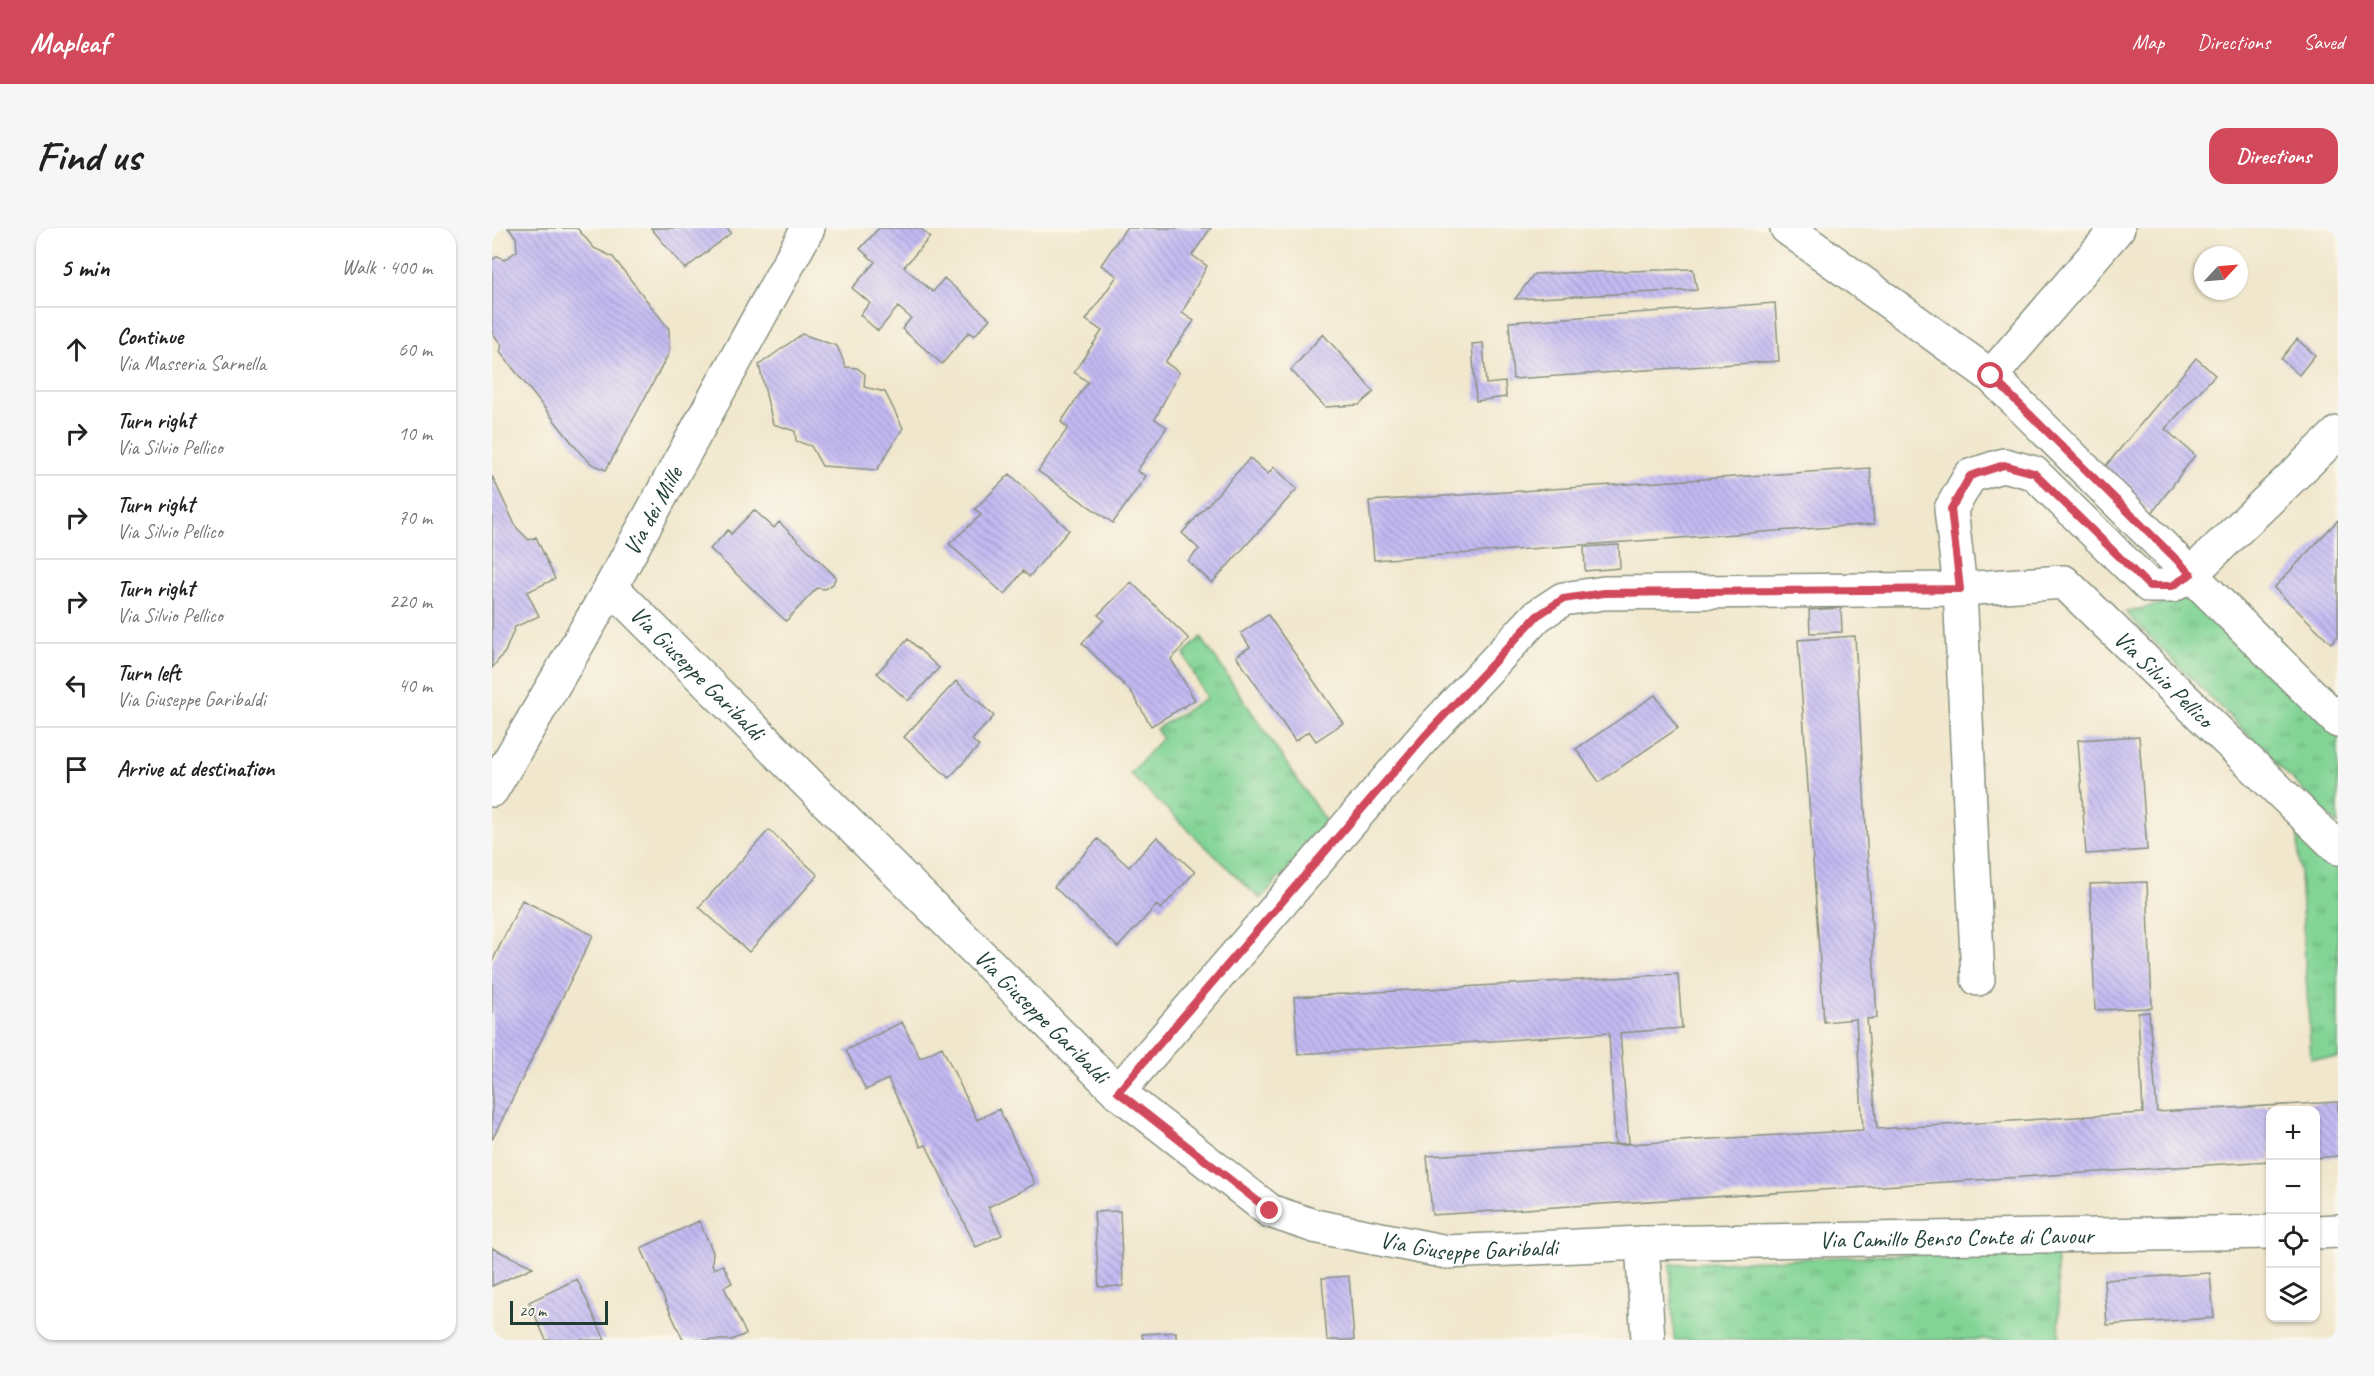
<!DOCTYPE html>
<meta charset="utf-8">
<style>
body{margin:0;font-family:Caveat,sans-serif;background:#f6f6f6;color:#222}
.controls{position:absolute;right:18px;bottom:18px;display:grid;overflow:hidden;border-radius:12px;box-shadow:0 2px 4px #0004}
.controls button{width:54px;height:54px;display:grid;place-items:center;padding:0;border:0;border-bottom:2px solid #e0e0e0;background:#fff;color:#222;font:30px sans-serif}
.compass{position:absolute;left:1702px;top:18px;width:54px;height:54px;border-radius:50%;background:#fff;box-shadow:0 2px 4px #0004;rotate:64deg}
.scale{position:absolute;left:18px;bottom:15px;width:98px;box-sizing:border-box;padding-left:6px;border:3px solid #1f3d34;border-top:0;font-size:16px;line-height:21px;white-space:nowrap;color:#1f3d34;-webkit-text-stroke:4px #fbf7ec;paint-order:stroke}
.stop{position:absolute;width:18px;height:18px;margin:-14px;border:4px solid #d1495b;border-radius:50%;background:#fff}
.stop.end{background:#d1495b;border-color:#fff;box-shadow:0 2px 6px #0008}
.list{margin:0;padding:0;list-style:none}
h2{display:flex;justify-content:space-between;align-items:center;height:78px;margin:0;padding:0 24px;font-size:26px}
h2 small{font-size:20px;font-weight:400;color:#767676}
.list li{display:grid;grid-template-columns:39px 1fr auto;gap:18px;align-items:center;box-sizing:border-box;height:84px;padding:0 24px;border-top:2px solid #e0e0e0}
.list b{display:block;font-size:22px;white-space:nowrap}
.list p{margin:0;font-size:20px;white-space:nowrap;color:#767676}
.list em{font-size:20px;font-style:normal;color:#767676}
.icon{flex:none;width:33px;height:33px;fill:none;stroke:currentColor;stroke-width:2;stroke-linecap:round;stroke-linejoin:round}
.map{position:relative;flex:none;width:1846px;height:1112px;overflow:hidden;border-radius:18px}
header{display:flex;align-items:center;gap:36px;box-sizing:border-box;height:84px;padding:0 30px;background:#d1495b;color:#fff}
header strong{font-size:28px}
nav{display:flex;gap:33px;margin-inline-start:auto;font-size:21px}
.intro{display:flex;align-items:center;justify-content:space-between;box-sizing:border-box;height:144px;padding:0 36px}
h1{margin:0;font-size:42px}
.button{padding:15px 27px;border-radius:18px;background:#d1495b;color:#fff;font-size:21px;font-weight:700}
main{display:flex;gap:36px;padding:0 36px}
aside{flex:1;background:#fff;border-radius:18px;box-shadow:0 2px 4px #0004}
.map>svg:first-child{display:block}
.grass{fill:url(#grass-tufts);stroke:#508864;stroke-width:1.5}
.building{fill:url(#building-back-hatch)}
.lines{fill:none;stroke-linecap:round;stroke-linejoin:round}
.minor-casing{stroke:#889280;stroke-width:36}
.minor{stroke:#fff;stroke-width:33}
.route{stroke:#d1495b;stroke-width:8}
.labels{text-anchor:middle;stroke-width:5;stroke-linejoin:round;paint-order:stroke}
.street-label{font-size:24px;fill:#1f3d34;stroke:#fbf7ec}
</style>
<header>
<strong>Mapleaf</strong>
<nav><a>Map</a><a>Directions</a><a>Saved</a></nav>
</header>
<div class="intro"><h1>Find us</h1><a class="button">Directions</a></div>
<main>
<aside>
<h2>5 min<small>Walk · 400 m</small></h2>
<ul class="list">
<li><svg class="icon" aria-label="ahead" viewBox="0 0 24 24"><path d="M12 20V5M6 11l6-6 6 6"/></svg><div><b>Continue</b><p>Via Masseria Sarnella</p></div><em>60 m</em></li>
<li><svg class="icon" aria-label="right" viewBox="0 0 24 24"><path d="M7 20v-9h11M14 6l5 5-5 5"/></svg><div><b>Turn right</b><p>Via Silvio Pellico</p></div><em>10 m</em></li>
<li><svg class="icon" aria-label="right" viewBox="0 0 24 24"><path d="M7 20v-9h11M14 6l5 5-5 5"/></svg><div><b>Turn right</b><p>Via Silvio Pellico</p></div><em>70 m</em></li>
<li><svg class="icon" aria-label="right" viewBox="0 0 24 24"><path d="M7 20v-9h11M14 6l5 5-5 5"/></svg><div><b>Turn right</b><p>Via Silvio Pellico</p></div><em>220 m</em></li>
<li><svg class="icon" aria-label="left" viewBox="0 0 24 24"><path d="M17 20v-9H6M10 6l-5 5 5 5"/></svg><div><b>Turn left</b><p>Via Giuseppe Garibaldi</p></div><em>40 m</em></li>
<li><svg class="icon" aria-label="arrive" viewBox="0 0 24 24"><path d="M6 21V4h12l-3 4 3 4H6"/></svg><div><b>Arrive at destination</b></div></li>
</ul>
</aside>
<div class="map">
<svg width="1846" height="1112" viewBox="0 0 1846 1112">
<defs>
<pattern id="grass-tufts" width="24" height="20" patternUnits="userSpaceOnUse" patternTransform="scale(1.5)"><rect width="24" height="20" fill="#82d495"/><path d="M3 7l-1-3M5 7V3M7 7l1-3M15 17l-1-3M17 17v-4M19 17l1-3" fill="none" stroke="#6aad7a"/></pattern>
<pattern id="building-back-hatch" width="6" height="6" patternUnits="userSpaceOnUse" patternTransform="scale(1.5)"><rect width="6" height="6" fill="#c4baf3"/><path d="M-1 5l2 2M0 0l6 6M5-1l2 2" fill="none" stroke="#9f98c6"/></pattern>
</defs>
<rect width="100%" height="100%" fill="#fbf7ec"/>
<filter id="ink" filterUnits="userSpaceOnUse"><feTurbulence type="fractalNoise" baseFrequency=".0167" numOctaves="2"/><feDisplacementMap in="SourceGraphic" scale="12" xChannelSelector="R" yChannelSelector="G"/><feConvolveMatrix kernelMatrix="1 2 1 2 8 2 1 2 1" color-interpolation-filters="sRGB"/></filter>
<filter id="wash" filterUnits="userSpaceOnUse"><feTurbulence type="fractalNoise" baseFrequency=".008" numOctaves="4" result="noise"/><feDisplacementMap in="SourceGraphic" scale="24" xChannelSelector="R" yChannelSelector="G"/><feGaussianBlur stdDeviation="1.35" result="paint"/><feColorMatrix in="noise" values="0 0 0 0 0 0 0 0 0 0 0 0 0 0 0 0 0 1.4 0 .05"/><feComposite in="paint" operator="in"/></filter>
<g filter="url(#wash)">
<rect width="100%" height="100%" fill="#f1e7cd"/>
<path class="grass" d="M1701 369 1846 507V597L1633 384Z
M709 409 836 597 768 671 638 546 670 510 664 501 714 470 692 426Z
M1805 597 1846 639V830H1819Z
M1564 1020 1568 1112H1182L1178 1036Z"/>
<g id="blocks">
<path class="building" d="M16 0H85L102 20 121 29 177 101V125L114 242 100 236 89 226 8 124 10 117 0 105V32L6 28 12 32 25 23 24 9Z
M159 0H235L239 5 193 41Z
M387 0H428L438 9 412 39 441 64 452 50 498 91 482 108 477 104 450 136 410 101 419 90 406 79 386 103 368 87 378 75 360 60 383 34 368 21Z
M634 0H719L700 27 715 38 690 85 702 93 673 134 687 144 663 191 675 199 645 243 654 248 621 295 546 243 576 200 569 194 596 154 582 144 610 103 594 92 625 48 609 37Z
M1201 41 1205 62 1023 71 1042 46Z
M1283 75 1287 133 1021 151 1017 94Z
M310 106 345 118 354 139 365 140 373 146 372 159 393 164 411 200 385 242 330 238 319 218 304 213 303 203 281 196 267 137Z
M831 106 882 164 867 177 833 179 799 142Z
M1805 111 1823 127 1807 147 1789 131Z
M991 115 994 156 1013 154 1014 169 984 173 980 116Z
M1704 130 1723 147 1673 201 1703 227 1660 285 1612 240Z
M758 230 776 246 782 239 805 261 720 355 696 333 707 321 690 305Z
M1378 240 1382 296 882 332 877 273Z
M518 246 577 302 537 349 531 343 513 367 457 316 489 287 483 281Z
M0 248 24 299 37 312 44 309 63 351 35 364 47 388 23 399 13 424 0 440Z
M262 282 282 300 287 294 344 349 341 356 333 361 325 360 294 393 218 321 236 302 239 306Z
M1846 292V408L1839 415 1782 360Z
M1127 317 1128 340 1093 343 1092 319Z
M639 354 697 411 679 431 703 472 659 498 640 465 590 415 612 392 606 387Z
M1349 380 1350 404 1318 405 1317 382Z
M776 387 851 495 824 513 817 503 803 513 744 428 758 419 749 405Z
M1363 408 1385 790 1375 791 1385 901 1651 885 1646 785 1657 784 1665 884 1846 874V928L1824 930V882H1778V933L940 987 935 928 1371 902 1364 791 1332 794 1306 412Z
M416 411 447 440 416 473 385 445Z
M464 453 502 488 480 512 487 518 457 550 412 509Z
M1163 467 1186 500 1107 554 1084 521Z
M1647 508 1655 622 1594 626 1586 512Z
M277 602 326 647 257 724 207 679Z
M665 609 703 644 669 681 665 677 626 719 562 659 606 611 637 639Z
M1655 654 1660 780 1603 782 1598 656Z
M30 672 101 707 0 912V734Z
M1186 746 1190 800 1128 805 1137 915 1123 916 1117 805 806 826 802 769Z
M410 794 428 830 450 819 485 892 507 881 543 956 496 979 510 1007 484 1019 434 917 429 919 396 851 374 862 354 822Z
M628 983 631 1058 607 1059 602 984Z
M207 993 221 1024 220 1036 222 1041 231 1037 240 1055 232 1059 254 1106 239 1112H191L149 1020Z
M0 1020 41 1039 0 1058Z
M1718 1045 1722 1090 1615 1097 1612 1052Z
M857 1048 862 1112H835L830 1050Z
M85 1051 113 1112H54L37 1074Z
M684 1104V1112H651L650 1106Z"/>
</g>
</g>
<g filter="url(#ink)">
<use href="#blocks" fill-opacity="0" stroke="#889280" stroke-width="1.5"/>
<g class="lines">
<g class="minor-casing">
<g id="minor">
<path d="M1295 0 1499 148 1846 493"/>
<path d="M1499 148 1626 0"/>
<path id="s1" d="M119 359 626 864 778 983 822 998 955 1024 1150 1015 1778 1004"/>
<path id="s2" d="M0 562 119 359 316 0"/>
<path d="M1486 751 1468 361 1459 281 1478 248 1512 237 1542 245 1657 358H1680L1699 346 1846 205"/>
<path id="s3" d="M626 864 932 509 1045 388 1071 371 1112 365 1468 361 1572 354 1846 620"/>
<path d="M1824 1004 1846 1003"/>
<path d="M1150 1015 1156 1112"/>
</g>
</g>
<use href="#minor" class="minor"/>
</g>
</g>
<g class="lines" filter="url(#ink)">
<path class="route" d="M778 983 626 864 932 509 1045 388 1071 371 1112 365 1468 361 1459 281 1478 248 1512 237 1542 245 1657 358H1680L1699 346 1499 148"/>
</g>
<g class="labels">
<g class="street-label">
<text dy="8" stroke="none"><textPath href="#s2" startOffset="322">Via dei Mille</textPath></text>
<text dy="8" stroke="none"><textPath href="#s1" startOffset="122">Via Giuseppe Garibaldi</textPath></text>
<text dy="8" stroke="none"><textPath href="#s3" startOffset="1306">Via Silvio Pellico</textPath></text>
<text dy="8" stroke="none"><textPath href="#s1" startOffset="608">Via Giuseppe Garibaldi</textPath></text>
<text dy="8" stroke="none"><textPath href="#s1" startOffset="1600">Via Camillo Benso Conte di Cavour</textPath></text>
<text dy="8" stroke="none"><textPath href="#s1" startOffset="1112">Via Giuseppe Garibaldi</textPath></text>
</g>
</g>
</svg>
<div class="controls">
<button>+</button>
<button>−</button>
<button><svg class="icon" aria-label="locate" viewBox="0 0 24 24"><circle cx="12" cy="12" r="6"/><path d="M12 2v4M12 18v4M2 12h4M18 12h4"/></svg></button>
<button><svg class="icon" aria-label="layers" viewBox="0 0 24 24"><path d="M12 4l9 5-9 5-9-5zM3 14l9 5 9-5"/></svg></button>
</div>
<svg class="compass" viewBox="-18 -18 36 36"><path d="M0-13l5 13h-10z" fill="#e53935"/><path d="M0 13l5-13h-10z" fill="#767676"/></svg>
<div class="scale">20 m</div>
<div class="stop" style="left:1499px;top:148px"></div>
<div class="stop end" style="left:778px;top:983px"></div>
</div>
</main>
